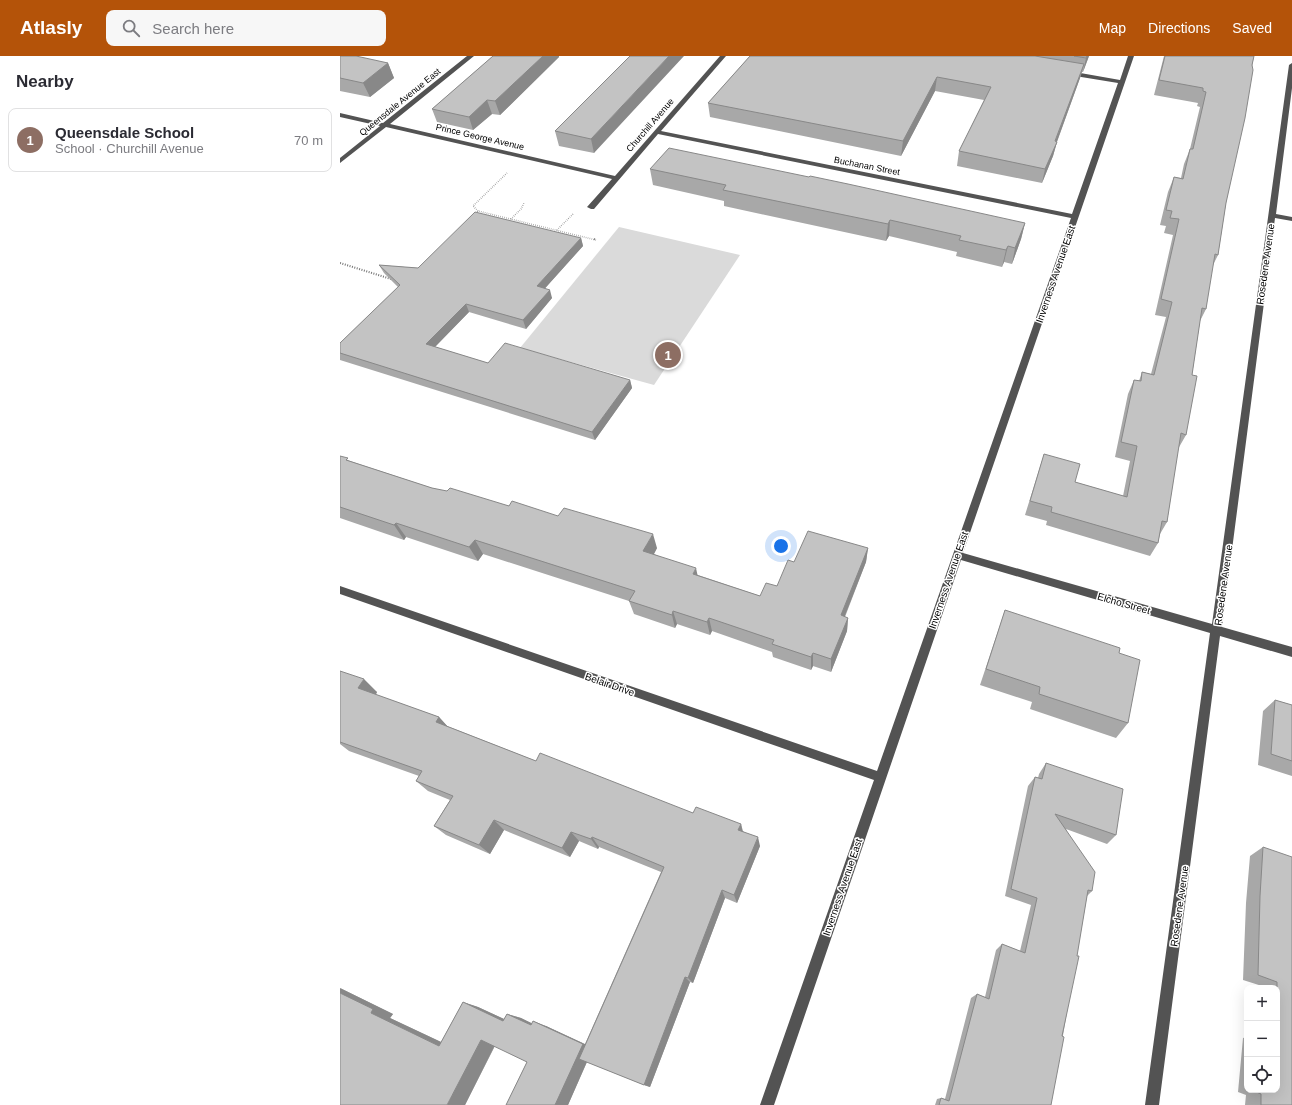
<!DOCTYPE html>
<meta charset="utf-8">
<style>
body{margin:0;font-family:Arial,sans-serif;background:#f7f7f7;color:#2b2b33}
.controls{position:absolute;right:12px;bottom:12px;display:grid;overflow:hidden;border-radius:8px;box-shadow:0 4px 16px #0002}
.controls button{width:36px;height:36px;display:grid;place-items:center;padding:0;border:0;border-bottom:1px solid #e1e1e2;background:#fff;color:#2b2b33;font:20px sans-serif}
.you{position:absolute;left:441px;top:490px;width:14px;height:14px;margin:-10px;border:3px solid #fff;border-radius:50%;background:#1a73e8;box-shadow:0 0 0 6px #1a73e833}
.badge{display:grid;place-items:center;width:26px;height:26px;border-radius:50%;background:#b45309;color:#fff;font-size:13px;font-weight:700}
.pin{position:absolute;translate:-50% -50%;border:2px solid #fff;box-shadow:0 1px 4px #0006}
.list{margin:0;padding:0;list-style:none}
h2{display:flex;justify-content:space-between;align-items:center;height:52px;margin:0;padding:0 16px;font-size:17px}
h2 small{font-size:13px;font-weight:400;color:#7c7c81}
.list li{display:grid;grid-template-columns:26px 1fr auto;gap:12px;align-items:center;box-sizing:border-box;height:64px;margin:0 8px 8px;padding:0 8px;border:1px solid #e1e1e2;border-radius:8px}
.list b{display:block;font-size:15px;white-space:nowrap}
.list p{margin:0;font-size:13px;white-space:nowrap;color:#7c7c81}
.list em{font-size:13px;font-style:normal;color:#7c7c81}
.icon{flex:none;width:22px;height:22px;fill:none;stroke:currentColor;stroke-width:2;stroke-linecap:round;stroke-linejoin:round}
.map{position:relative;flex:none;width:952px;height:1049px;overflow:hidden}
header{display:flex;align-items:center;gap:24px;box-sizing:border-box;height:56px;padding:0 20px;background:#b45309;color:#fff}
header strong{font-size:19px}
nav{display:flex;gap:22px;margin-inline-start:auto;font-size:14px}
.search{width:280px;height:36px;background:#f7f7f7;display:flex;align-items:center;gap:10px;box-sizing:border-box;padding:0 14px;border-radius:8px;color:#7c7c81;font-size:15px}
main{display:flex}
aside{flex:1;background:#fff}
.map>svg:first-child{display:block}
.green{fill:#dadada}
.lines{fill:none;stroke-linecap:round;stroke-linejoin:round}
.path-far1{stroke:#757575;stroke-width:1.5;stroke-dasharray:0.5 1.5;stroke-linecap:butt}
.path{stroke:#757575;stroke-width:2;stroke-dasharray:1 1.5;stroke-linecap:butt}
.minor{fill:#535353;fill-rule:evenodd}
.wall{fill:#a8a8a8}
.shaded-wall{fill:#888}
.building{fill:#c3c3c3;stroke:#888}
.labels{text-anchor:middle;stroke-width:3;stroke-linejoin:round;paint-order:stroke}
.far-street-label{font-size:9px;fill:#000;stroke:#fff}
.street-label{font-size:10px;fill:#000;stroke:#fff}
</style>
<header>
<strong>Atlasly</strong>
<div class="search"><svg class="icon" aria-label="search" viewBox="0 0 24 24"><circle cx="10" cy="10" r="6"/><path d="M15 15l6 6"/></svg>Search here</div>
<nav><a>Map</a><a>Directions</a><a>Saved</a></nav>
</header>
<main>
<aside>
<h2>Nearby<small></small></h2>
<ul class="list">
<li><span class="badge" style="background:#8d6e63">1</span><div><b>Queensdale School</b><p>School · Churchill Avenue</p></div><em>70 m</em></li>
</ul>
</aside>
<div class="map">
<svg width="952" height="1049" viewBox="0 0 952 1049">
<rect width="100%" height="100%" fill="#fff"/>
<path class="green" d="M279 171 400 199 314 329 180 292Z"/>
<g class="lines">
<path class="path-far1" d="M138 155 133 150 168 116
M134 158 138 155 256 184
M171 163 181 153 184 147
M217 174 233 158"/>
<path class="path" d="M254 183 256 184
M0 207 51 223"/>
<path class="minor" d="M127 0H134L50 68 275 120 380 0H386L321 75 732 158 778 27 729 19 726 17 729 15 780 24 788 0H794L623 497 872 568 949 9 952 7V32L936 158 952 161V165L935 162 882 571 952 591V601L880 580 819 1049H805L870 577 621 504 434 1049H420L534 724 0 538V530L537 715 731 162 318 78 254 153H251L247 151 272 123 46 71 0 107V102L40 70 0 61V57L43 67Z"/>
</g>
<path class="wall" d="M0 0 48 7 54 22 30 41 0 35Z
M153 0H219V1L160 59 152 58 133 74 97 66 92 53Z
M290 0 254 97 219 90 215 75Z
M410 0H749L743 16H742L740 22 717 86 713 100 702 127 617 110 619 95 644 44 595 35 561 100 370 61 368 47Z
M824 0H914L886 147 878 199 872 211 866 253 860 265 852 319 846 379 838 393 827 466 820 478 818 487 810 500 706 469 707 465 685 459 704 398 735 426 783 440 790 405 775 401 788 338 794 324 799 325 802 316 811 318 826 261 815 259 833 179 824 177 826 170 820 169 828 136 834 121 841 122 844 108 850 93 860 51 857 50 858 47 814 39Z
M310 113 685 167 681 183 672 208 664 206 662 211 616 200 617 196 549 180 546 185 384 150V145L313 129Z
M241 182 243 190 205 232 212 242 186 273 129 256 95 291 148 307 290 324 292 332 255 384 0 304V287L58 231 44 217 39 209 78 212Z
M0 400 10 405 92 432 169 450 317 492 314 498 358 519 420 540 437 530 454 506 528 492 526 506 505 561 508 562 507 575 491 616 473 610 471 614 433 601 432 596 372 575 370 579 337 568 335 572 294 558 289 545 143 498 138 505 66 481 64 484 0 462Z
M665 554 779 597 788 667 776 682 690 653 692 646 640 629Z
M0 615 37 636 36 639 99 661 107 670 196 705 353 757 401 768 403 775 420 790 397 847 385 842 353 927 350 926 310 1031 304 1029 247 1006 228 1049H166L187 1006 155 990 125 1049 0 932 53 958 50 962 101 986 123 946 138 951 164 963 167 958 181 962 192 968 206 970 245 988 321 816 259 791 258 793 239 785 230 801 164 774 150 798 106 779 94 770 110 744 88 735 76 725 79 720 9 695 0 688Z
M935 644 952 649V720L918 709 923 655Z
M706 707 776 779 767 788 726 773 752 835 747 840 711 1049H595L597 1043 601 1042 605 1043 631 942 637 938 645 941 656 894 662 888 680 895 691 849 665 840 688 730 695 721 698 722 699 718Z
M923 791 952 1049H905L906 1039 898 1036 903 982 907 981V1034H937V932H922V930L903 924 906 847 910 800Z"/>
<path class="shaded-wall" d="M203 0H219V1L160 59 155 45Z
M329 0H344L254 97 251 83Z
M747 0H749L743 16 746 2Z
M48 7 54 22 30 41 23 27Z
M744 8 740 22 716 88 717 86 713 100 702 127 705 113Z
M597 21 595 35 561 100 563 85Z
M147 44 152 58 133 74 129 61Z
M550 164 549 180 546 185 548 168Z
M685 167 681 183 672 208 675 192Z
M241 182 243 190 200 238 197 230Z
M668 190 664 206 662 211 666 194Z
M210 234 212 242 186 273 183 264Z
M126 248 129 256 90 296 86 288Z
M290 324 292 332 255 384 252 376Z
M56 467 66 481 64 484 54 469Z
M313 478 317 492 308 509 303 495Z
M135 484 143 498 138 505 129 491Z
M528 492 526 506 500 572 501 559Z
M356 512 359 526 353 518Z
M333 555 337 568 335 572 332 559Z
M369 562 372 575 370 579 367 566Z
M508 562 507 575 491 616V603Z
M473 597V610L471 614V601Z
M24 623 37 636 31 645 18 632Z
M99 661 110 673 96 666Z
M154 764 164 774 150 798 139 789Z
M401 768 403 778 398 774Z
M231 776 239 785 230 801 222 792Z
M252 781 259 791 258 793 251 783Z
M418 781 420 790 397 847 394 839Z
M382 834 385 842 353 927 348 922Z
M345 921 350 926 310 1031 304 1029Z
M0 932 53 958 50 962 116 993 99 990 31 957 0 937Z
M123 946 138 951 177 969 163 965Z
M167 958 181 962 204 973 191 969Z
M193 965 206 970 253 992 228 1049H215Z
M141 984 156 987 125 1049H107Z"/>
<path class="building" d="M0 0H16L48 7 23 27 0 22Z
M153 0H203L155 45 147 44 129 61 92 53Z
M290 0H329L251 83 215 75Z
M410 0H695L744 8 715 85 717 86 705 113 619 95 651 31 597 21 563 85 368 47Z
M734 0H747L746 2Z
M825 0H914L912 9 913 14 905 62 886 147 878 199 875 198 866 253 862 252 852 319 857 320 846 379 841 377 827 466 822 465 818 487 711 456 712 451 690 445 704 398 740 408 735 426 787 441 797 390 781 386 794 324 801 325 802 316 814 319 832 246 821 243 839 163 830 162 832 155 826 154 834 121 843 123 850 93H853L866 36 863 35V32L819 24Z
M329 92 469 121 470 120 508 128 685 167 675 192 668 190 666 194 619 184 621 180 550 164 548 168 383 134 386 129 310 113Z
M135 156 241 182 197 230 210 234 183 264 126 248 86 288 148 307 165 287 290 324 252 376 0 297V287L60 229 39 209 78 212Z
M0 400 8 402 6 404 92 432 107 435 110 432 169 450 172 445 218 460 224 452 313 478 303 495 356 512 353 518 420 540 426 527 437 530 448 504 454 506 468 475 528 492 501 559 508 562 491 603 473 597 471 601 432 588 434 584 369 562 367 566 333 555 332 559 289 545 295 535 135 484 129 491 56 467 54 469 0 451Z
M665 554 780 592 779 597 800 604 788 667 699 638 700 631 646 613Z
M0 615 24 623 18 632 99 661 96 666 196 705 200 697 353 757 356 751 401 768 398 774 418 781 394 839 382 834 348 922 345 921 304 1029 239 1003 324 811 252 781 251 783 231 776 222 792 154 764 139 789 94 770 113 740 76 725 82 715 0 686Z
M935 644 952 649V705L931 698Z
M706 707 783 733 776 779 715 758 755 816 752 835 748 834 737 900H739L722 980 724 981 711 1049H599L601 1042 609 1045 637 938 649 943 662 888 685 897 697 842 671 833 695 721 702 723Z
M923 791 952 801V1049H921V1038L914 1035V1034H937V926L918 919 920 840Z
M0 937 33 953 31 957 99 990 123 946 163 965 167 958 191 969 193 965 243 988 215 1049H166L187 1006 141 984 107 1049H0Z"/>
<g class="labels">
<g class="far-street-label">
<text transform="translate(60 46) rotate(-39)" y="3">Queensdale Avenue East</text>
<text transform="translate(310 69) rotate(-49)" y="3">Churchill Avenue</text>
<text transform="translate(140 81) rotate(13)" y="3">Prince George Avenue</text>
<text transform="translate(527 110) rotate(11)" y="3">Buchanan Street</text>
</g>
<g class="street-label">
<text transform="translate(925 208) rotate(-82)" y="4">Rosedene Avenue</text>
<text transform="translate(715 218) rotate(-71)" y="4">Inverness Avenue East</text>
<text transform="translate(608 524) rotate(-71)" y="4">Inverness Avenue East</text>
<text transform="translate(883 529) rotate(-82)" y="4">Rosedene Avenue</text>
<text transform="translate(784 547) rotate(16)" y="4">Elcho Street</text>
<text transform="translate(270 628) rotate(19)" y="4">Belair Drive</text>
<text transform="translate(502 831) rotate(-71)" y="4">Inverness Avenue East</text>
<text transform="translate(839 850) rotate(-82)" y="4">Rosedene Avenue</text>
</g>
</g>
</svg>
<div class="controls">
<button>+</button>
<button>−</button>
<button><svg class="icon" aria-label="locate" viewBox="0 0 24 24"><circle cx="12" cy="12" r="6"/><path d="M12 2v4M12 18v4M2 12h4M18 12h4"/></svg></button>
</div>
<div class="you"></div>
<div class="pin badge" style="left:328px;top:299px;background:#8d6e63">1</div>
</div>
</main>
